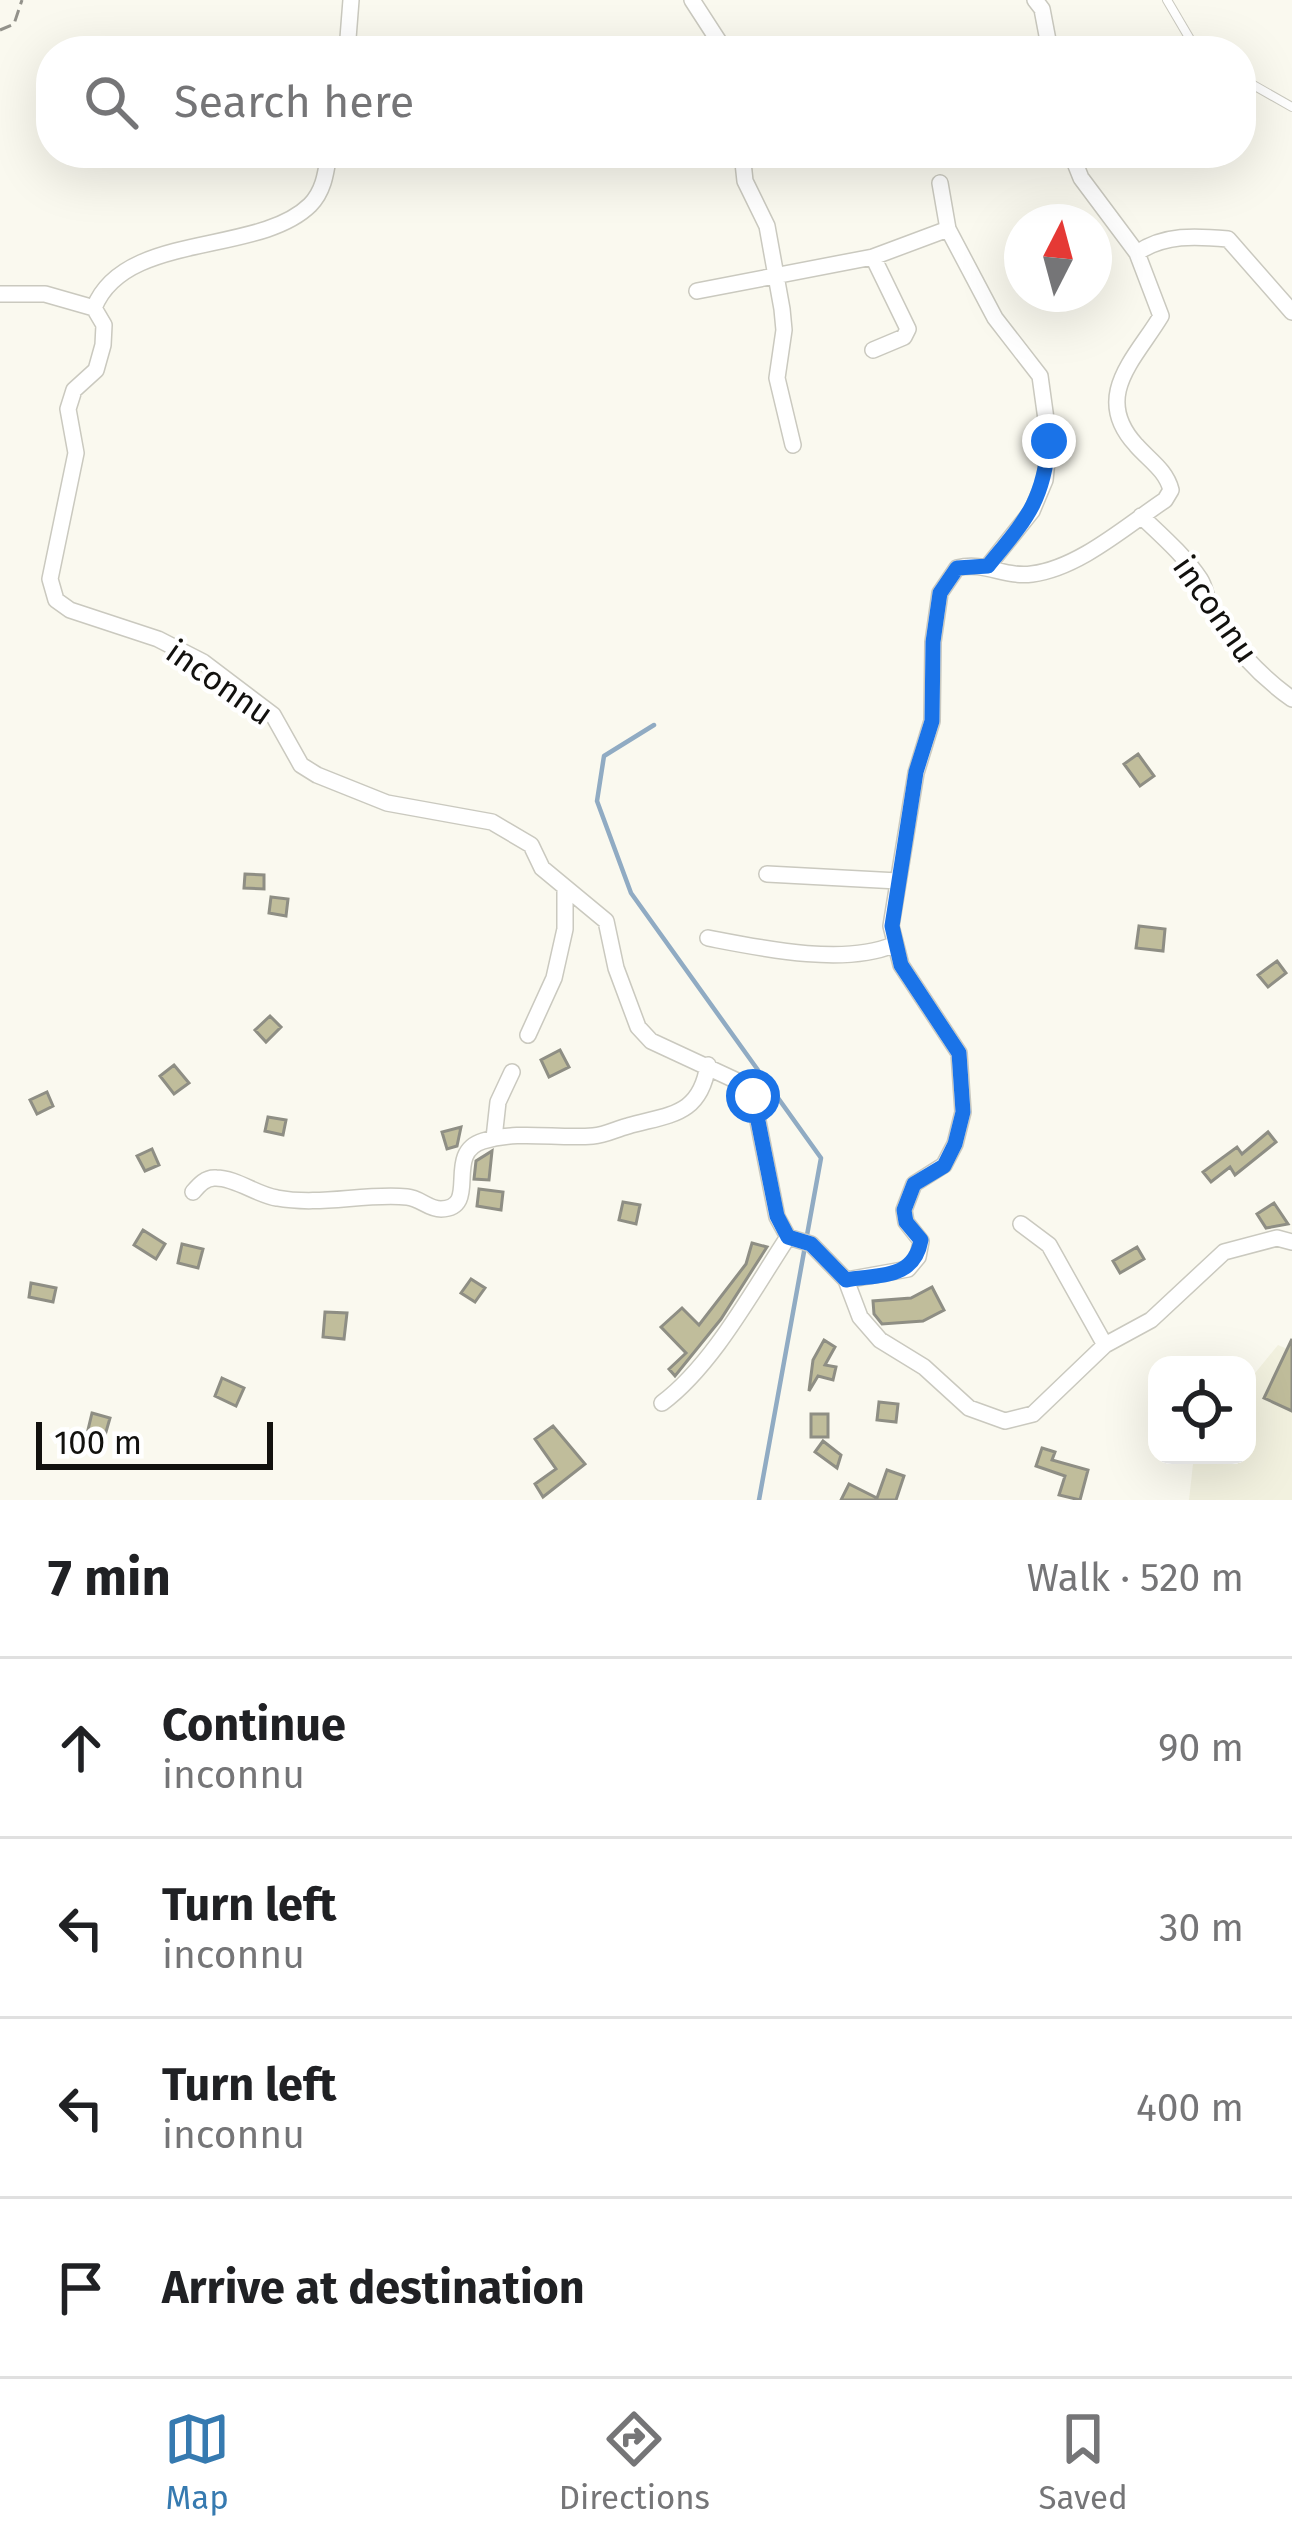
<!DOCTYPE html>
<meta charset="utf-8">
<style>
body{margin:0;font-family:"Fira Sans",sans-serif;background:#f2f2f2;color:#202124}
.controls{position:absolute;right:36px;bottom:36px;display:grid;overflow:hidden;border-radius:24px;box-shadow:0 12px 48px #0002}
.controls button{width:108px;height:108px;display:grid;place-items:center;padding:0;border:0;border-bottom:3px solid #e0e0e0;background:#fff;color:#202124;font:60px sans-serif}
.compass{position:absolute;left:1004px;top:204px;width:108px;height:108px;border-radius:50%;background:#fff;box-shadow:0 12px 48px #0002;rotate:6deg}
.scale{position:absolute;left:36px;bottom:30px;width:237px;box-sizing:border-box;padding-left:12px;border:6px solid #12110e;border-top:0;font-size:33px;line-height:42px;white-space:nowrap;color:#12110e;-webkit-text-stroke:9px #fff;paint-order:stroke}
.stop{position:absolute;width:36px;height:36px;margin:-27px;border:9px solid #1a73e8;border-radius:50%;background:#fff}
.stop.end{background:#1a73e8;border-color:#fff;box-shadow:0 3px 12px #0008}
.list{margin:0;padding:0;list-style:none}
h2{display:flex;justify-content:space-between;align-items:center;height:156px;margin:0;padding:0 48px;font-size:51px}
h2 small{font-size:39px;font-weight:400;color:#757577}
.list li{display:grid;grid-template-columns:78px 1fr auto;gap:36px;align-items:center;box-sizing:border-box;height:180px;padding:0 48px;border-top:3px solid #e0e0e0}
.list b{display:block;font-size:45px;white-space:nowrap}
.list p{margin:0;font-size:39px;white-space:nowrap;color:#757577}
.list em{font-size:39px;font-style:normal;color:#757577}
.icon{flex:none;width:66px;height:66px;fill:none;stroke:currentColor;stroke-width:2;stroke-linecap:round;stroke-linejoin:round}
.map{position:relative;flex:none;width:1292px;height:1500px;overflow:hidden}
.search{position:absolute;background:#fff;box-shadow:0 12px 48px #0002;left:36px;right:36px;top:36px;height:132px;display:flex;align-items:center;gap:30px;box-sizing:border-box;padding:0 42px;border-radius:48px;color:#757577;font-size:45px}
.sheet{height:876px;background:#fff}
nav{display:flex;justify-content:space-around;align-items:center;box-sizing:border-box;height:168px;border-top:3px solid #e0e0e0;background:#fff;font-size:33px;color:#757577}
nav a{display:grid;justify-items:center;gap:6px}
nav .on{color:#367ab0}
.map>svg:first-child{display:block}
.built{fill:#f2f1df}
.lines{fill:none;stroke-linecap:round;stroke-linejoin:round}
.stream{stroke:#90abc3;stroke-width:4.5}
.building{fill:#c0bd9b;stroke:#8e8e84;stroke-width:3}
.service-casing{stroke:#cac9bf;stroke-width:10}
.minor-casing{stroke:#cac9bf;stroke-width:18}
.path{stroke:#93928b;stroke-width:3;stroke-dasharray:12 6;stroke-linecap:butt}
.service{stroke:#fff;stroke-width:8}
.minor{stroke:#fff;stroke-width:15}
.route{stroke:#1a73e8;stroke-width:15}
.labels{text-anchor:middle;stroke-width:9;stroke-linejoin:round;paint-order:stroke}
.street-label{font-size:33px;fill:#12110e;stroke:#fff}
</style>
<div class="map">
<svg width="1292" height="1500" viewBox="0 0 1292 1500">
<rect width="100%" height="100%" fill="#faf9ef"/>
<path class="built" d="M1278 1345 1292 1351V1500H1189L1194 1455H1247V1383Z"/>
<g class="lines">
<path class="stream" d="M654 725 604 756 597 801 631 893 821 1158 759 1500"/>
</g>
<path class="building" d="M1138 754 1154 776 1140 786 1124 764Z
M245 874 264 875V889L244 888Z
M271 897 288 899 286 916 269 913Z
M1139 926 1165 929 1163 951 1136 948Z
M1277 961 1286 973 1268 987 1258 975Z
M270 1016 281 1027 266 1042 255 1030Z
M560 1050 569 1067 549 1077 541 1060Z
M174 1065 189 1083 174 1094 160 1076Z
M47 1092 53 1106 37 1114 30 1100Z
M268 1117 286 1120 283 1135 265 1131Z
M461 1127 457 1146 447 1149 442 1132Z
M1268 1132 1276 1142 1235 1175 1230 1167 1211 1182 1203 1172 1237 1147 1242 1154Z
M152 1149 159 1165 145 1171 137 1156Z
M492 1151 489 1180 474 1179 476 1161Z
M479 1189 503 1192 501 1210 477 1206Z
M623 1202 640 1205 636 1224 619 1220Z
M1274 1203 1288 1224 1266 1228 1257 1214Z
M143 1230 165 1244 156 1259 134 1245Z
M752 1243 767 1247 721 1319 675 1376 669 1369 686 1353 661 1327 682 1308 699 1325 746 1264Z
M182 1244 203 1249 198 1268 178 1263Z
M1137 1247 1144 1259 1120 1273 1113 1261Z
M471 1279 485 1288 475 1302 461 1293Z
M31 1283 56 1288 53 1302 29 1297Z
M932 1287 944 1310 923 1321 882 1324 874 1314 873 1301 911 1298Z
M325 1312 347 1313 344 1339 323 1337Z
M1292 1339V1411L1264 1398Z
M824 1340 835 1347 825 1365 836 1367 833 1380 818 1376 809 1391 813 1360Z
M222 1378 244 1388 236 1406 215 1396Z
M879 1402 898 1404 896 1422 877 1420Z
M92 1413 110 1418 104 1439 87 1434Z
M811 1414H828V1437H811Z
M553 1426 585 1464 543 1497 535 1484 556 1469 535 1439Z
M823 1441 841 1455 837 1468 815 1452Z
M1042 1448 1055 1452 1052 1460 1088 1470 1080 1500 1059 1495 1065 1476 1036 1466Z
M887 1470 904 1476 896 1500H841L849 1484 877 1498Z"/>
<g class="lines">
<g class="service-casing">
<path id="service" d="M1167 0 1197 51
M1241 78 1292 107"/>
</g>
<g class="minor-casing">
<path id="minor" d="M692 0 725 51
M1035 0 1042 9 1050 51
M347 51 351 0
M742 153 745 181 767 226 782 309 784 330 777 378 793 445
M1071 153 1081 178 1137 253
M940 183 948 229 995 318 1040 376 1049 441 1045 480 1032 511 988 566
M873 257 908 329 904 337 873 350
M697 291 873 257 948 229
M0 294H45L94 308 104 325 103 345 96 370 74 390 68 409 76 453 50 579 56 600 70 610 158 639 203 662 273 715 301 765 317 775 387 803 492 822 531 845 542 868 606 921 616 968 638 1027 651 1041 735 1080 753 1096 777 1217 788 1237 811 1244 846 1280 860 1317 880 1340 924 1367 969 1408 1005 1421 1033 1414 1105 1345 1151 1320 1224 1252 1277 1238 1292 1242
M94 308C124 231 258 256 310 205 324 191 326 172 329 153
M1141 516C1162 536 1184 555 1200 579 1206 588 1205 596 1210 606 1227 642 1260 676 1292 699
M767 874 898 881
M708 938C760 948 843 966 893 945
M528 1035 554 978 565 929V890
M494 1138 498 1102 512 1072
M193 1192C199 1185 206 1177 216 1178 236 1178 257 1195 277 1198 320 1206 364 1193 407 1197 420 1198 428 1209 441 1209 481 1208 443 1153 483 1141 519 1130 556 1139 593 1136 606 1135 616 1129 628 1126 670 1114 700 1116 708 1065
M1021 1224 1049 1245 1105 1345
M846 1280 908 1269 918 1257 921 1241 906 1222 904 1210 914 1184 944 1165 955 1144 963 1112 959 1053 901 965 891 926 916 773 932 721 933 642 940 593 957 568C985 561 1005 578 1032 574 1079 568 1126 526 1165 500L1171 490C1166 470 1149 460 1136 445 1091 396 1136 358 1161 316L1137 253C1164 234 1196 236 1228 239L1292 312
M662 1403C713 1365 753 1290 788 1237"/>
</g>
<path class="path" d="M0 30 14 24 22 0"/>
<use href="#service" class="service"/>
<use href="#minor" class="minor"/>
</g>
<g class="lines">
<path class="route" d="M753 1096 777 1216 788 1237 811 1244 846 1280C879 1274 914 1280 921 1240L906 1222 904 1210 914 1184 944 1166 955 1144 963 1112 959 1053 901 965 892 926 916 772 932 721 933 642 940 593 957 568 988 566C1026 519 1043 503 1049 441"/>
</g>
<g class="labels">
<g class="street-label">
<text transform="translate(1216 609) rotate(55)" y="12">inconnu</text>
<text transform="translate(220 682) rotate(35)" y="12">inconnu</text>
</g>
</g>
</svg>
<div class="controls">
<button><svg class="icon" aria-label="locate" viewBox="0 0 24 24"><circle cx="12" cy="12" r="6"/><path d="M12 2v4M12 18v4M2 12h4M18 12h4"/></svg></button>
</div>
<svg class="compass" viewBox="-18 -18 36 36"><path d="M0-13l5 13h-10z" fill="#e53935"/><path d="M0 13l5-13h-10z" fill="#757577"/></svg>
<div class="scale">100 m</div>
<div class="stop" style="left:753px;top:1096px"></div>
<div class="stop end" style="left:1049px;top:441px"></div>
<div class="search"><svg class="icon" aria-label="search" viewBox="0 0 24 24"><circle cx="10" cy="10" r="6"/><path d="M15 15l6 6"/></svg>Search here</div>
</div>
<section class="sheet">
<h2>7 min<small>Walk · 520 m</small></h2>
<ul class="list">
<li><svg class="icon" aria-label="ahead" viewBox="0 0 24 24"><path d="M12 20V5M6 11l6-6 6 6"/></svg><div><b>Continue</b><p>inconnu</p></div><em>90 m</em></li>
<li><svg class="icon" aria-label="left" viewBox="0 0 24 24"><path d="M17 20v-9H6M10 6l-5 5 5 5"/></svg><div><b>Turn left</b><p>inconnu</p></div><em>30 m</em></li>
<li><svg class="icon" aria-label="left" viewBox="0 0 24 24"><path d="M17 20v-9H6M10 6l-5 5 5 5"/></svg><div><b>Turn left</b><p>inconnu</p></div><em>400 m</em></li>
<li><svg class="icon" aria-label="arrive" viewBox="0 0 24 24"><path d="M6 21V4h12l-3 4 3 4H6"/></svg><div><b>Arrive at destination</b></div></li>
</ul>
</section>
<nav>
<a class="on"><svg class="icon" aria-label="map" viewBox="0 0 24 24"><path d="M3 6l6-2 6 2 6-2v14l-6 2-6-2-6 2zM9 4v14M15 6v14"/></svg>Map</a>
<a><svg class="icon" aria-label="directions" viewBox="0 0 24 24"><path d="M12 3l9 9-9 9-9-9zM9 14v-3h6M13 9l2 2-2 2"/></svg>Directions</a>
<a><svg class="icon" aria-label="saved" viewBox="0 0 24 24"><path d="M7 4h10v16l-5-4-5 4z"/></svg>Saved</a>
</nav>
